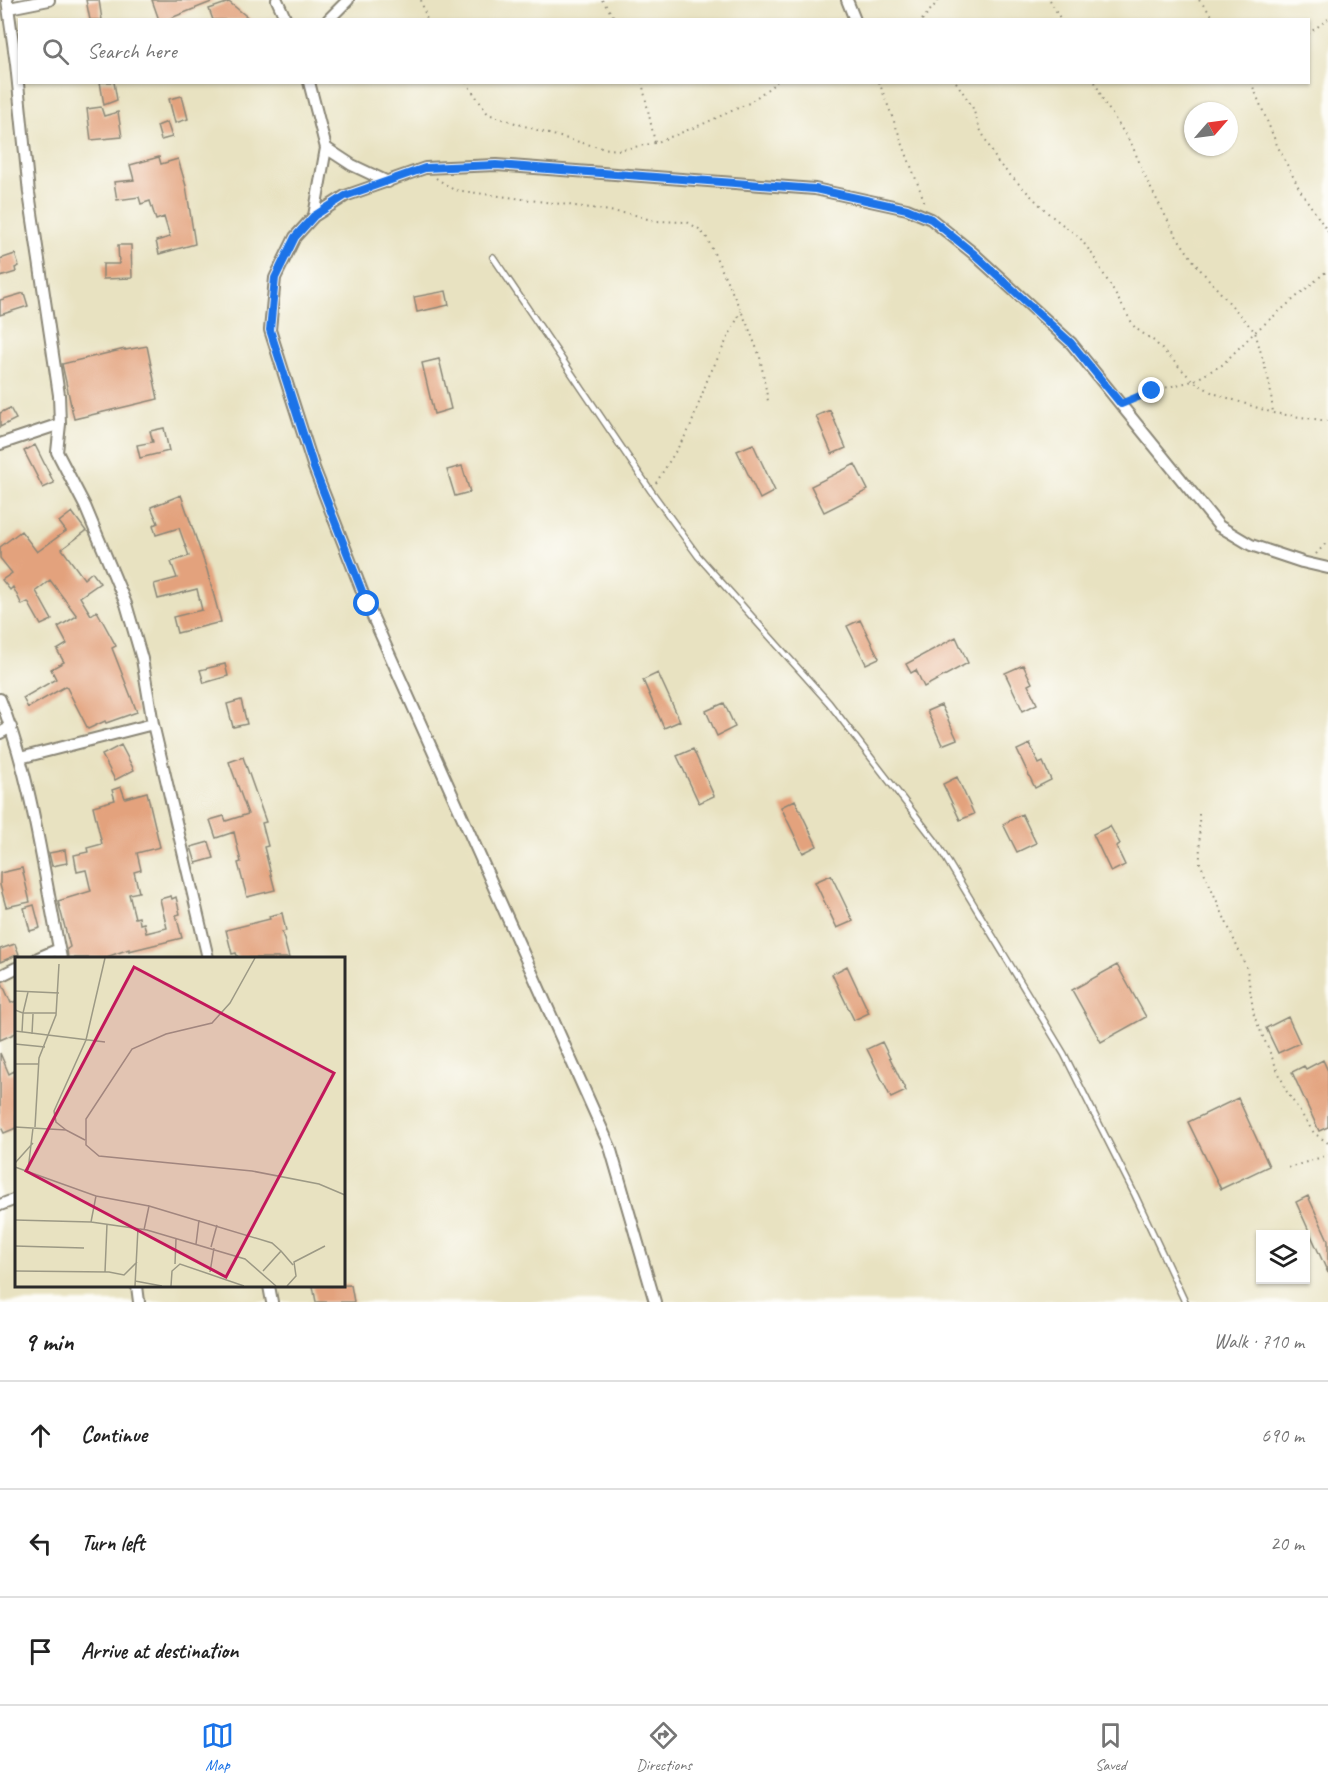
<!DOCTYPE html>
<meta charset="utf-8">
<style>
body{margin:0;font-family:Caveat,sans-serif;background:#f2f2f2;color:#222}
.controls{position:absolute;right:18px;bottom:18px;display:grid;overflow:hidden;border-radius:0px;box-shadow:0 2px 4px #0004}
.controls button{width:54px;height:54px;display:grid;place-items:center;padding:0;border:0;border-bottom:2px solid #e0e0e0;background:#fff;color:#222;font:30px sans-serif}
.compass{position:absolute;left:1184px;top:102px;width:54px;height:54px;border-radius:50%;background:#fff;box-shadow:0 2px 4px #0004;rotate:62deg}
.stop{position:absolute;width:18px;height:18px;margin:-14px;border:4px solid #1a73e8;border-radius:50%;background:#fff}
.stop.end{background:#1a73e8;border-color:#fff;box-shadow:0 2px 6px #0008}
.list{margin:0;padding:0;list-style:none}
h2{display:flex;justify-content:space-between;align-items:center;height:78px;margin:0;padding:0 24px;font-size:26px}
h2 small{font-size:20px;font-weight:400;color:#767676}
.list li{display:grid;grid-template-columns:39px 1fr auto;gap:18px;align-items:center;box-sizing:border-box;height:108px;padding:0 24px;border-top:2px solid #e0e0e0}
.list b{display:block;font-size:22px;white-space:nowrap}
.list em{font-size:20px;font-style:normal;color:#767676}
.icon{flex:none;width:33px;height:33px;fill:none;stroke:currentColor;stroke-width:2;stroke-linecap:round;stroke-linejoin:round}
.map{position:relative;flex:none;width:1328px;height:1302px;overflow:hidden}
.search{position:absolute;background:#fff;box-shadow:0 2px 4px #0004;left:18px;right:18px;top:18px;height:66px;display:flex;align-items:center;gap:15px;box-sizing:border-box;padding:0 21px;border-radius:0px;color:#767676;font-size:22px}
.sheet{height:402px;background:#fff}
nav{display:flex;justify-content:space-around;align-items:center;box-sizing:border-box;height:84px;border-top:2px solid #e0e0e0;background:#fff;font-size:16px;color:#767676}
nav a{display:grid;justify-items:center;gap:3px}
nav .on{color:#1a73e8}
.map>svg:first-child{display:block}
.building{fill:#e3a27d}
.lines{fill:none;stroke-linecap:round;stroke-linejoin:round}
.service-casing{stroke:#8a8676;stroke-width:8}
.minor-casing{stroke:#8a8676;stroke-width:14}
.path{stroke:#8a8676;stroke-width:2;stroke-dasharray:1.5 4.5;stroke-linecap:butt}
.service{stroke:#fff;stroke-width:5}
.minor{stroke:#fff;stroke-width:10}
.route{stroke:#1a73e8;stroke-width:8}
.inset-road{fill:none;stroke:#9c9985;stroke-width:1.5}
.view{fill:#c2185b;fill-opacity:0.15;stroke:#c2185b;stroke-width:3}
.inset-edge{fill:none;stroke:#2b2b2b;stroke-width:3}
</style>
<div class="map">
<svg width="1328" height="1302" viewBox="0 0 1328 1302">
<rect width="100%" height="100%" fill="#fdfcf7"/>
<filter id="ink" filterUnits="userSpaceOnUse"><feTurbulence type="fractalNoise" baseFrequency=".0167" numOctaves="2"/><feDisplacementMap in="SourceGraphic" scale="12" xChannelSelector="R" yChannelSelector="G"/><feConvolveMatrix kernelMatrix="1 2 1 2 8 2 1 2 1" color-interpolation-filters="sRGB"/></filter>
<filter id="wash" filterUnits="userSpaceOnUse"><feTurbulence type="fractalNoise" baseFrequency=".008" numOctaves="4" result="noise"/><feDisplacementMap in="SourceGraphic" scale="24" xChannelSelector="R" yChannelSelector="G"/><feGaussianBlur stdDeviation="1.35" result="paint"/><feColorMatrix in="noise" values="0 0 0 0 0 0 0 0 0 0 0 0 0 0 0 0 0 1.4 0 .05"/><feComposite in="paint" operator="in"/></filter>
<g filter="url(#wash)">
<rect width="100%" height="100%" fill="#e8e2c1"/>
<g id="blocks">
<path class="building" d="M86 0H99L102 20H90Z
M152 0H213L214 1 166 20H159Z
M229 2 251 20H213L209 9Z
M100 82H114L117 100 104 105Z
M182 96 188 119 175 123 169 99Z
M101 107 104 116 118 112 122 137 91 140 87 109Z
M167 122 172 137 161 140 157 126Z
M159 157 161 164 178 159 186 186 195 244 159 254 156 241 170 237 164 217 156 220 150 201 141 204 139 197 117 200 114 182 134 180 130 165Z
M118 245H131L132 278 103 279V264H119Z
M15 254 19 266 15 268 16 272 0 277V259Z
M446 291 449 305 417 312 414 297Z
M24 293 28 306 0 315V300Z
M147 346 158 399 74 419 62 364 125 349V350Z
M439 359 451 409 434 414 422 363Z
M10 408 16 419 0 427V413Z
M830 410 846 448 832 454 816 416Z
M164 428 169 451 140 458 137 445 153 442 150 431Z
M753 444 775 491 760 499 737 451Z
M35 445 54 483 43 488 24 451Z
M855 464 868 490 824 512 811 486Z
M462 466 470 492 455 496 447 470Z
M181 495 207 570 221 622 177 633 173 617 202 610 197 589 158 599 154 584 177 578 171 562 189 556 179 528 156 535 153 525 158 523 151 507Z
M72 512 86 531 62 549 84 579 92 572 100 583 80 597 91 615 97 611 116 646 112 648 137 712 106 723 105 721 88 729 66 686 28 708 23 698 56 679 51 669 64 662 57 650 67 644 58 627 77 616 50 580 36 591 52 620 41 625 28 602 22 605 13 587 10 590 2 580 12 573 0 558V547L21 531 37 552 66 531 59 522Z
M860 620 879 658 866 664 847 626Z
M956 637 968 663 924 687 916 670 911 673 906 664Z
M225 664 228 676 204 683 200 670Z
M1023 665 1032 683 1028 685 1037 704 1023 711 1005 673Z
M658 673 680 721 664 728 643 680Z
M241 700 247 724 233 727 227 704Z
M724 703 735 727 717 736 706 711Z
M941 705 957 739 942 745 927 711Z
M1030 744 1039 764 1043 762 1051 780 1035 788 1017 750Z
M121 745 134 770 115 780 102 755Z
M693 749 714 796 699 803 677 756Z
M243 757 266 822 262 823 268 846 264 847 275 890 247 897 238 863 241 862 234 832 216 838 210 820 224 816 226 821 248 814 229 762Z
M957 777 974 814 960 820 943 784Z
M121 787 125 798 147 792 160 847 137 853 141 870 134 872 139 892 129 894 135 918 139 917 140 924 144 923 146 933 167 928 160 899 171 896 172 899 176 897 180 914 176 915 182 938 129 951V949L104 958H68L67 949 70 947 58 901 91 891 86 870 77 872 74 855 88 852 87 848 102 844 93 806 115 800 112 790Z
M795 800 817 846 803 853 781 807Z
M1022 814 1036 843 1017 852 1003 824Z
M1110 826 1120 844 1116 846 1125 865 1111 872 1093 834Z
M209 842 214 858 196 863 191 847Z
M65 850 67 863 52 866 49 853Z
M22 868 30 902 6 907 0 885V873Z
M831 875 853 921 837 928 815 882Z
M34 905 40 928 30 931 24 908Z
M282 913 286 931 282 932 289 958H238L236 953 232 954 226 930 270 919 269 916Z
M15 944 19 954 0 962V949Z
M1117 965 1146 1017 1101 1042 1072 990Z
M847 966 869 1013 854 1020 832 974Z
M0 983H2L11 1003 16 1001V1033L0 1040Z
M1288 1017 1300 1043 1278 1053 1266 1028Z
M882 1042 906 1091 891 1098 867 1049Z
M0 1053 9 1074 16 1070V1128L4 1133 0 1125Z
M1323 1060 1328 1071V1127L1319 1131 1292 1072 1304 1066 1306 1069Z
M1238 1098 1269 1166 1221 1189 1188 1122Z
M1308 1196 1328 1240V1273L1296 1202Z
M351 1285 354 1302H316L313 1286Z"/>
</g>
</g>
<g filter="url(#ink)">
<use href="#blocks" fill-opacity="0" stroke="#8a8676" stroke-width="1.5"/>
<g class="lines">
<g class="service-casing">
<path id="service" d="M493 257 651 491 698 556 829 703 936 842 1064 1054 1135 1195 1185 1302"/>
</g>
<g class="minor-casing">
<path id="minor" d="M277 0 286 20
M847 0 855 20
M9 8 49 0
M328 20 348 0
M309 82 326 148 314 216
M326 148 352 165 388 182
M60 424 57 452 85 506 126 604 142 659 153 724
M0 444 60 424 59 395 29 193 16 64 7 0
M0 699C33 781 43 872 61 958
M0 733 11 727
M20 758 153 724 208 958
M38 958 59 949
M0 976 16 968
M0 1205 16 1199
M137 1286 139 1302
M269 1286 272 1302
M655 1302 610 1147 367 604 314 468 270 330 275 278 295 237 314 216 345 196 425 168 496 165 815 189 907 209 931 219 973 253 1071 343 1219 526 1251 545 1302 562 1328 568"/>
</g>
<path class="path" d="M421 0 427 20
M602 0 616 20
M1050 0 1061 20
M1199 0 1216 20
M922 20 939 0
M1308 34 1328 19
M466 82 488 114 549 134 602 148 618 150 655 143 703 124 749 103 777 82
M642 82 655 143
M879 82 925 203
M956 82 972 106 980 129 998 163 1049 214 1080 238 1092 254 1135 328 1154 341 1193 381 1213 393 1273 413 1328 421
M1095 82 1104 102 1132 145 1147 181 1175 234 1197 266 1255 332 1270 385 1273 413
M1251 82 1277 145 1300 190 1328 232
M436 178 454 190 591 208 635 215 654 221 687 222 699 229 707 238 748 326 760 357 768 401
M1132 399 1152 391 1193 381 1222 365 1255 332 1328 270
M656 483 690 428 708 378 741 311
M1316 554 1328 541
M1199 814 1200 863 1247 969 1254 1016 1287 1092 1314 1133 1328 1143
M1288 1168 1328 1155"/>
<use href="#service" class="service"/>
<use href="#minor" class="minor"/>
</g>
</g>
<g class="lines" filter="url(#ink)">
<path class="route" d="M367 604 314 468 270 330 275 278 295 237 314 216 345 196 425 168 496 165 815 189 907 209 931 219 973 253 1071 343 1121 404 1152 391"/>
</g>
<g transform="translate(15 957)">
<rect width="330" height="330" fill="#e8e2c1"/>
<path class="inset-road" d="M240 1 215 46 197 66 151 77 117 92 71 162V188L84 199 237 214 304 227 330 238M0 34 44 36M13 35 8 56H41M0 53 8 56 7 75M0 74 90 85M17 77 18 57M0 87 30 90M0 107H24M0 170 51 173 70 183M20 170 24 101 41 58 44 7M51 173 41 165 39 154 71 83 90 1M0 206 18 186M0 210 81 239 76 265M13 213 18 171M81 239 134 249M0 263 76 265 132 273 230 302 261 329M129 273 134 249 257 286 266 294 248 314M181 287 184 263M0 289 69 291M196 290 202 268M266 294 278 308M160 307 161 282M0 314 94 315 109 318 122 305M90 315 92 267M195 315 199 291M120 324 147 329M120 329 123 271M156 329 157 314 165 307 229 329M272 329 281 319 279 305 310 289"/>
<path class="view" d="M119 10 319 116 211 320 11 214Z"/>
<rect width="330" height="330" class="inset-edge"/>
</g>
</svg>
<div class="controls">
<button><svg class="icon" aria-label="layers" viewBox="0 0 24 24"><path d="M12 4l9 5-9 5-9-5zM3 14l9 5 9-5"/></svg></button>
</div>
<svg class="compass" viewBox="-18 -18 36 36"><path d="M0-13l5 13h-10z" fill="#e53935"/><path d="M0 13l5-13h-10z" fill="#767676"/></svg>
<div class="stop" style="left:367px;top:604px"></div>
<div class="stop end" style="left:1152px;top:391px"></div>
<div class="search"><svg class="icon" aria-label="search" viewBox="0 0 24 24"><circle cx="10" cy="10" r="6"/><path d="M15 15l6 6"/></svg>Search here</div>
</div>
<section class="sheet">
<h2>9 min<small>Walk · 710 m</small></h2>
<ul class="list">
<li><svg class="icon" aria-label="ahead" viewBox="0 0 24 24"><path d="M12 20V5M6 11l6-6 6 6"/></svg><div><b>Continue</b></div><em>690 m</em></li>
<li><svg class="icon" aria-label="left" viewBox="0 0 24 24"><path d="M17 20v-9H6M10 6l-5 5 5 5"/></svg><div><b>Turn left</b></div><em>20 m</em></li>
<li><svg class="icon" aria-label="arrive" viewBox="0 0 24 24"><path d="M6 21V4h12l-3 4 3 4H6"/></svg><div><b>Arrive at destination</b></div></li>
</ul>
</section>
<nav>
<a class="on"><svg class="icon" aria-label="map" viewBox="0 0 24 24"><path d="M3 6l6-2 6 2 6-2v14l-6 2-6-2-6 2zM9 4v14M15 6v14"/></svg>Map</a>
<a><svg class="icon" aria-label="directions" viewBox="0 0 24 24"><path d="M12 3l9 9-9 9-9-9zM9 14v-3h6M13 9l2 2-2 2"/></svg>Directions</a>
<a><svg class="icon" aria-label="saved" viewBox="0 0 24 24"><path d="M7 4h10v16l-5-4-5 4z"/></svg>Saved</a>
</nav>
